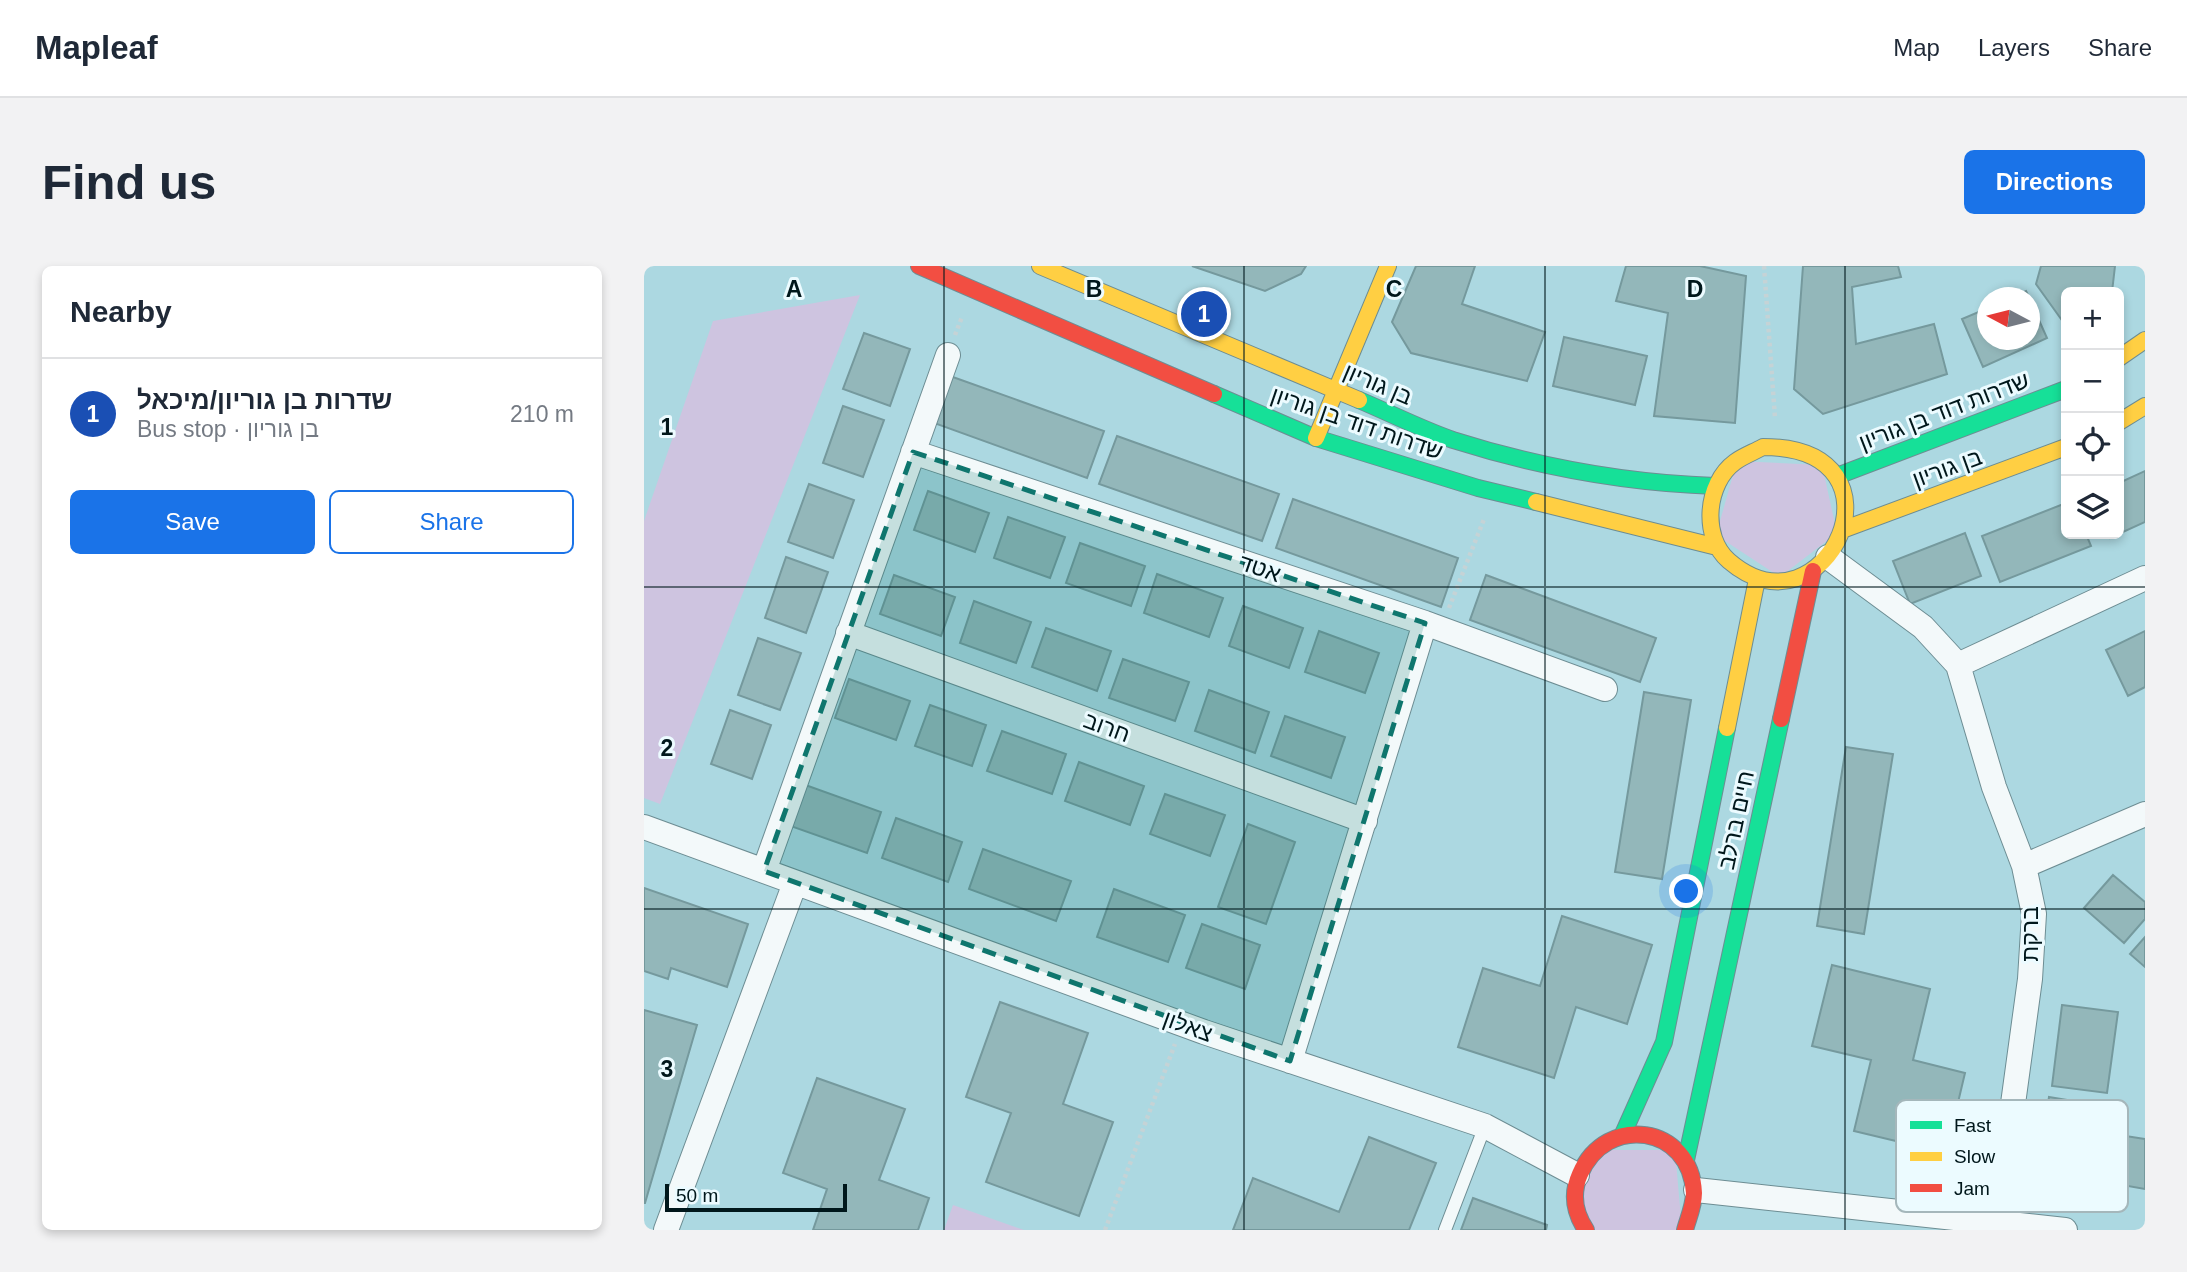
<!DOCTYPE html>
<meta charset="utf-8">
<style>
body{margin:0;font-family:Arial,"Noto Sans Hebrew",sans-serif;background:#f2f2f3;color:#1f2937}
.controls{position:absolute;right:21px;top:21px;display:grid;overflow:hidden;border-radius:10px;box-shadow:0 4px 10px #0003}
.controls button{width:63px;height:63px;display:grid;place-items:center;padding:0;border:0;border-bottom:2px solid #e0e1e3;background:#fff;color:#1f2937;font:35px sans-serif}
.compass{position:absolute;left:1333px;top:21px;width:63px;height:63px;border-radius:50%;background:#fff;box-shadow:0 4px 10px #0003;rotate:277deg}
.scale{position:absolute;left:21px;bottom:18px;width:182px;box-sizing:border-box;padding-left:7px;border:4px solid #00171b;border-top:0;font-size:19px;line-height:24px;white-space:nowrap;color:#00171b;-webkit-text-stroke:5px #ecfbff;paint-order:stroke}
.you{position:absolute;left:1043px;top:626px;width:24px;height:24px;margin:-18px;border:5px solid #fff;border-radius:50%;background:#1a73e8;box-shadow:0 0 0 10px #1a73e833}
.badge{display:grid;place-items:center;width:46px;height:46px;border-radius:50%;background:#1a73e8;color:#fff;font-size:23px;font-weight:700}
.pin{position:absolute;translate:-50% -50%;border:4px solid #fff;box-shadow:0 2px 7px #0006}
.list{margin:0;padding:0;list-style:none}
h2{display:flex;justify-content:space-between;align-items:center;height:91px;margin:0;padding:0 28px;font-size:30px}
h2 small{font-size:23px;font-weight:400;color:#747a83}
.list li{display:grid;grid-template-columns:46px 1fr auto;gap:21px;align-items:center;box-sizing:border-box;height:112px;padding:0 28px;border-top:2px solid #e0e1e3}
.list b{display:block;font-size:26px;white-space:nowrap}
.list p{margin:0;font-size:23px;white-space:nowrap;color:#747a83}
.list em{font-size:23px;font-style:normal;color:#747a83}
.actions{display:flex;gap:14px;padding:21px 28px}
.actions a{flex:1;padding:16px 0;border:2px solid #1a73e8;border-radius:10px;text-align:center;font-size:24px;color:#1a73e8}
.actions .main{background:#1a73e8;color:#fff}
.icon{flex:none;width:38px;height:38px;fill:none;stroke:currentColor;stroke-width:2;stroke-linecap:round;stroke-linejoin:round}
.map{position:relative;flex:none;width:1501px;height:964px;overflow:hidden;border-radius:10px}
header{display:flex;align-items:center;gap:42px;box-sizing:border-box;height:98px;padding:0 35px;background:#fff;border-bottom:2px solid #e0e1e3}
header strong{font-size:33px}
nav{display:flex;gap:38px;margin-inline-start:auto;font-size:24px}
.intro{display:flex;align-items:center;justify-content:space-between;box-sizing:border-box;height:168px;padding:0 42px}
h1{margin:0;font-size:49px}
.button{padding:18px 32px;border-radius:10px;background:#1a73e8;color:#fff;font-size:24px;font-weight:700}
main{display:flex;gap:42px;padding:0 42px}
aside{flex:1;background:#fff;border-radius:10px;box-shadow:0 4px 10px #0003}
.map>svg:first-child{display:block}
.green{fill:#cec4e0}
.building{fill:#93b7ba;stroke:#75999d;stroke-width:2}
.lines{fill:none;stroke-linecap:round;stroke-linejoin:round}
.lane-casing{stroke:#6d8d93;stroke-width:14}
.street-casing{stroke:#6d8d93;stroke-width:26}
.fast-casing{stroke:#6d8d93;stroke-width:18}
.slow-casing{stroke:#6d8d93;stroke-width:18}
.jam-casing{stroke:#6d8d93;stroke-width:18}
.path{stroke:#c5d3d6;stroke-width:4.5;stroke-dasharray:3.5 3.5;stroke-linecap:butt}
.lane{stroke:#f3f9fa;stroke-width:12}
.street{stroke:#f3f9fa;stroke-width:24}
.fast{stroke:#16e098;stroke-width:16}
.slow{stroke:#ffcf43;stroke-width:16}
.jam{stroke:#f24e42;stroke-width:16}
.marked{fill:#0f766e;fill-opacity:0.2;stroke:#0f766e;stroke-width:5;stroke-dasharray:14 9;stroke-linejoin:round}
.grid{fill:none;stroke:#00171b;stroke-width:2;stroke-opacity:0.55}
.labels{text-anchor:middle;stroke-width:6;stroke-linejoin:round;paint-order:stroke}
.street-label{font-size:23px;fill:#00171b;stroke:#ecfbff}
.key{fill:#ecfbff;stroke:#a5b7bb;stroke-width:2}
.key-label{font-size:19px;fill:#00171b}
.grid-label{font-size:23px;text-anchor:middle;font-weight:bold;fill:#00171b;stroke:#ecfbff;stroke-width:6;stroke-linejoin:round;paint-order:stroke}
</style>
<header>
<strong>Mapleaf</strong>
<nav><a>Map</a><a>Layers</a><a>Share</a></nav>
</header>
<div class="intro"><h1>Find us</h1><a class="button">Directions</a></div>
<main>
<aside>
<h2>Nearby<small></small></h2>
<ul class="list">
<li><span class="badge" style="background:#1a4fb4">1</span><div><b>שדרות בן גוריון/מיכאל</b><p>Bus stop · בן גוריון</p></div><em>210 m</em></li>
</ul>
<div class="actions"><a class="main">Save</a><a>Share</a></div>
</aside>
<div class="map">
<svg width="1501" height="964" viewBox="0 0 1501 964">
<rect width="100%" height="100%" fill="#acd8e1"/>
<path class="green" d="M216 29 16 538 0 532V255L69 55Z
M1093 195 1178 199 1193 267 1136 311 1072 269Z
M952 884H1031L1038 964H945L933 941Z
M309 939 380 964H300Z"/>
<path class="building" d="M548 0H662L657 8 621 25Z
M772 0H831L818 38 901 66 883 115 767 87 748 56Z
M982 0H1056L1102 10 1091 157 1010 150 1024 47 972 35Z
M1159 0H1254L1257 11 1208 21 1212 78 1290 58 1303 108 1179 148 1150 123Z
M1397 0H1471L1468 26H1422V60L1392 18Z
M1382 25 1403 72 1339 101 1318 53 1344 42V74H1386V32H1367Z
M220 67 266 83 246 140 199 123Z
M920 71 1003 90 991 139 909 120Z
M306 110 460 165 443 212 290 157Z
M199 140 240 154 219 211 179 197Z
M473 170 635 228 618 275 455 218Z
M1501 205V256L1466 272 1464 268H1475V217Z
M165 218 210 234 189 292 144 276Z
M284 225 345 247 331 286 270 264Z
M649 233 814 292 797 341 632 282Z
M1422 237V268H1442L1447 280 1356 316 1338 270Z
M364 251 421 271 406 312 350 292Z
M1321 267 1337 310 1266 338 1249 295Z
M436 277 501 300 487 340 422 317Z
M142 291 184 306 162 367 121 352Z
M513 308 579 332 565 371 500 347Z
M250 309 311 331 297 370 236 348Z
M842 309 1012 372 996 416 826 354Z
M330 335 387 356 372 397 316 377Z
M599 340 659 362 645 402 585 380Z
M402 362 467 385 453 425 388 401Z
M675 365 735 387 721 427 661 406Z
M1501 365V421L1484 430 1462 384Z
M114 372 157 387 136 444 94 429Z
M479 393 545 416 531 455 465 432Z
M205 413 266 435 252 474 191 452Z
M565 424 625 446 611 487 551 465Z
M1000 426 1047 434 1018 613 971 606Z
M286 439 342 459 328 500 271 480Z
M86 444 127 459 108 513 67 498Z
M641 450 701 471 687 512 627 490Z
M358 465 422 488 408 528 343 505Z
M1202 481 1249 488 1220 668 1173 660Z
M435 496 500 520 486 559 421 535Z
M153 516 237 546 223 587 138 557Z
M521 528 581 549 566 590 506 568Z
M252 552 318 576 304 616 238 592Z
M604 558 651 576 622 658 574 641Z
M339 583 427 615 412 655 325 623Z
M1469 609 1501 636V653L1480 677 1440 642Z
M0 622 104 658 83 721 27 702 24 713 0 705Z
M470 623 541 649 524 696 453 671Z
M918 650 1008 679 983 758 932 741 910 812 814 781 839 702 896 720Z
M558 658 616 679 601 723 542 702Z
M1501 671V701L1486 688Z
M1188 699 1286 723 1269 794 1321 807 1302 887 1210 865 1227 794 1168 780Z
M356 736 444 767 419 838 469 856 435 950 342 916 367 847 322 831Z
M1418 739 1474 746 1463 827 1408 820Z
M0 744 53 759 1 937H0Z
M173 812 261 843 235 914 285 932 274 964H169L183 923 139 907Z
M1405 831 1460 840 1450 912 1394 904Z
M1475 869 1501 873V923L1467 917Z
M725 871 792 897 765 964H589L609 912 695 946Z
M829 932 903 959 902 964H817Z"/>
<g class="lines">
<g class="lane-casing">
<path id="lane" d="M801 964 841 860"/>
</g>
<g class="street-casing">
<path id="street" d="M269 186 781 357 961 423
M1184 291 1279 361 1314 399 1350 521 1380 600 1390 648 1386 713 1353 955
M204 367 721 555
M1314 399 1501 312
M0 561 560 766 841 860 933 909
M1380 600 1501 548
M120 605 304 89
M646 795 781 357
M1052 924 1421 964
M22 964 151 617"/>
</g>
<g class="fast-casing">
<path id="fast" d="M570 128 672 172 834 222 892 236
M715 134C746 147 777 163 809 174 894 201 981 217 1071 220
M1193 210 1422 123
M979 868 1020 776 1083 462
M1042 894 1137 453"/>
</g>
<g class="slow-casing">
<path id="slow" d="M396 0 715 134
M1475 92 1501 74
M1475 156 1501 140
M672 172 744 0
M1119 181C1273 181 1181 378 1085 295 1057 271 1062 217 1091 196 1099 190 1110 186 1119 181Z
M892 236 1073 281
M1198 264 1422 181
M1083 462 1113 313"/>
</g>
<g class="jam-casing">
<path id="jam" d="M275 0 570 128
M1137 453 1169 305
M942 964C930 946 927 928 936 908 962 847 1047 859 1050 927 1050 939 1044 953 1041 964"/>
</g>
<path class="path" d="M1120 0 1131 152
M311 69 318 51
M805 342 840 253
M461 964 531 778"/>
<use href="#lane" class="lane"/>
<use href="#street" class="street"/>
<use href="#fast" class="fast"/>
<use href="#slow" class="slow"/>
<use href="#jam" class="jam"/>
</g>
<path class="marked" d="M269 186 781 357 646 795 120 605Z"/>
<path class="grid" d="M300 0V964M600 0V964M901 0V964M1201 0V964M0 321H1501M0 643H1501"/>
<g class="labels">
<g class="street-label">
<text transform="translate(734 118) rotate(23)" y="8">בן גוריון</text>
<text transform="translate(1300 145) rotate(-21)" y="8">שדרות דוד בן גוריון</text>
<text transform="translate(713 157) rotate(19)" y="8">שדרות דוד בן גוריון</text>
<text transform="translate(1303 202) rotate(-20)" y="8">בן גוריון</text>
<text transform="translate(616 302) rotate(19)" y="8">אטד</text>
<text transform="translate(463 461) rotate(20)" y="8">חרוב</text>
<text transform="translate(1092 554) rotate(-78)" y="8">חיים ברלב</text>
<text transform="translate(1386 668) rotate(-90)" y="8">ברקת</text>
<text transform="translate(544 760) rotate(20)" y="8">צאלון</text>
</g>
</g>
<rect x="1252" y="834" width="232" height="112" rx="10" class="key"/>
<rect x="1266" y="855" width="32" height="8" fill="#16e098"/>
<rect x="1266" y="886" width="32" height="9" fill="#ffcf43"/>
<rect x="1266" y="918" width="32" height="8" fill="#f24e42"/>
<g class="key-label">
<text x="1310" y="866">Fast</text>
<text x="1310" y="897">Slow</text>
<text x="1310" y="929">Jam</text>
</g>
<g class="grid-label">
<text x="150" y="31">A</text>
<text x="450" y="31">B</text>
<text x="750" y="31">C</text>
<text x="1051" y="31">D</text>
<text x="23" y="169">1</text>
<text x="23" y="490">2</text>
<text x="23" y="811">3</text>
</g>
</svg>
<div class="controls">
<button>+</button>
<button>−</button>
<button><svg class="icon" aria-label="locate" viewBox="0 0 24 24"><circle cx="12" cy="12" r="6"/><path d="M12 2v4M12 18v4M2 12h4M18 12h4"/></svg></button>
<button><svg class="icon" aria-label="layers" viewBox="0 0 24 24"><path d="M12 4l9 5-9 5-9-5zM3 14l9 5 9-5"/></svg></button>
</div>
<svg class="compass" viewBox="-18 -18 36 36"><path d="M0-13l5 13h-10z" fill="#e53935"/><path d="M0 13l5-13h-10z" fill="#747a83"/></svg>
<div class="scale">50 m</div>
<div class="you"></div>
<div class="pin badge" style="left:560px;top:48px;background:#1a4fb4">1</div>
</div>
</main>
